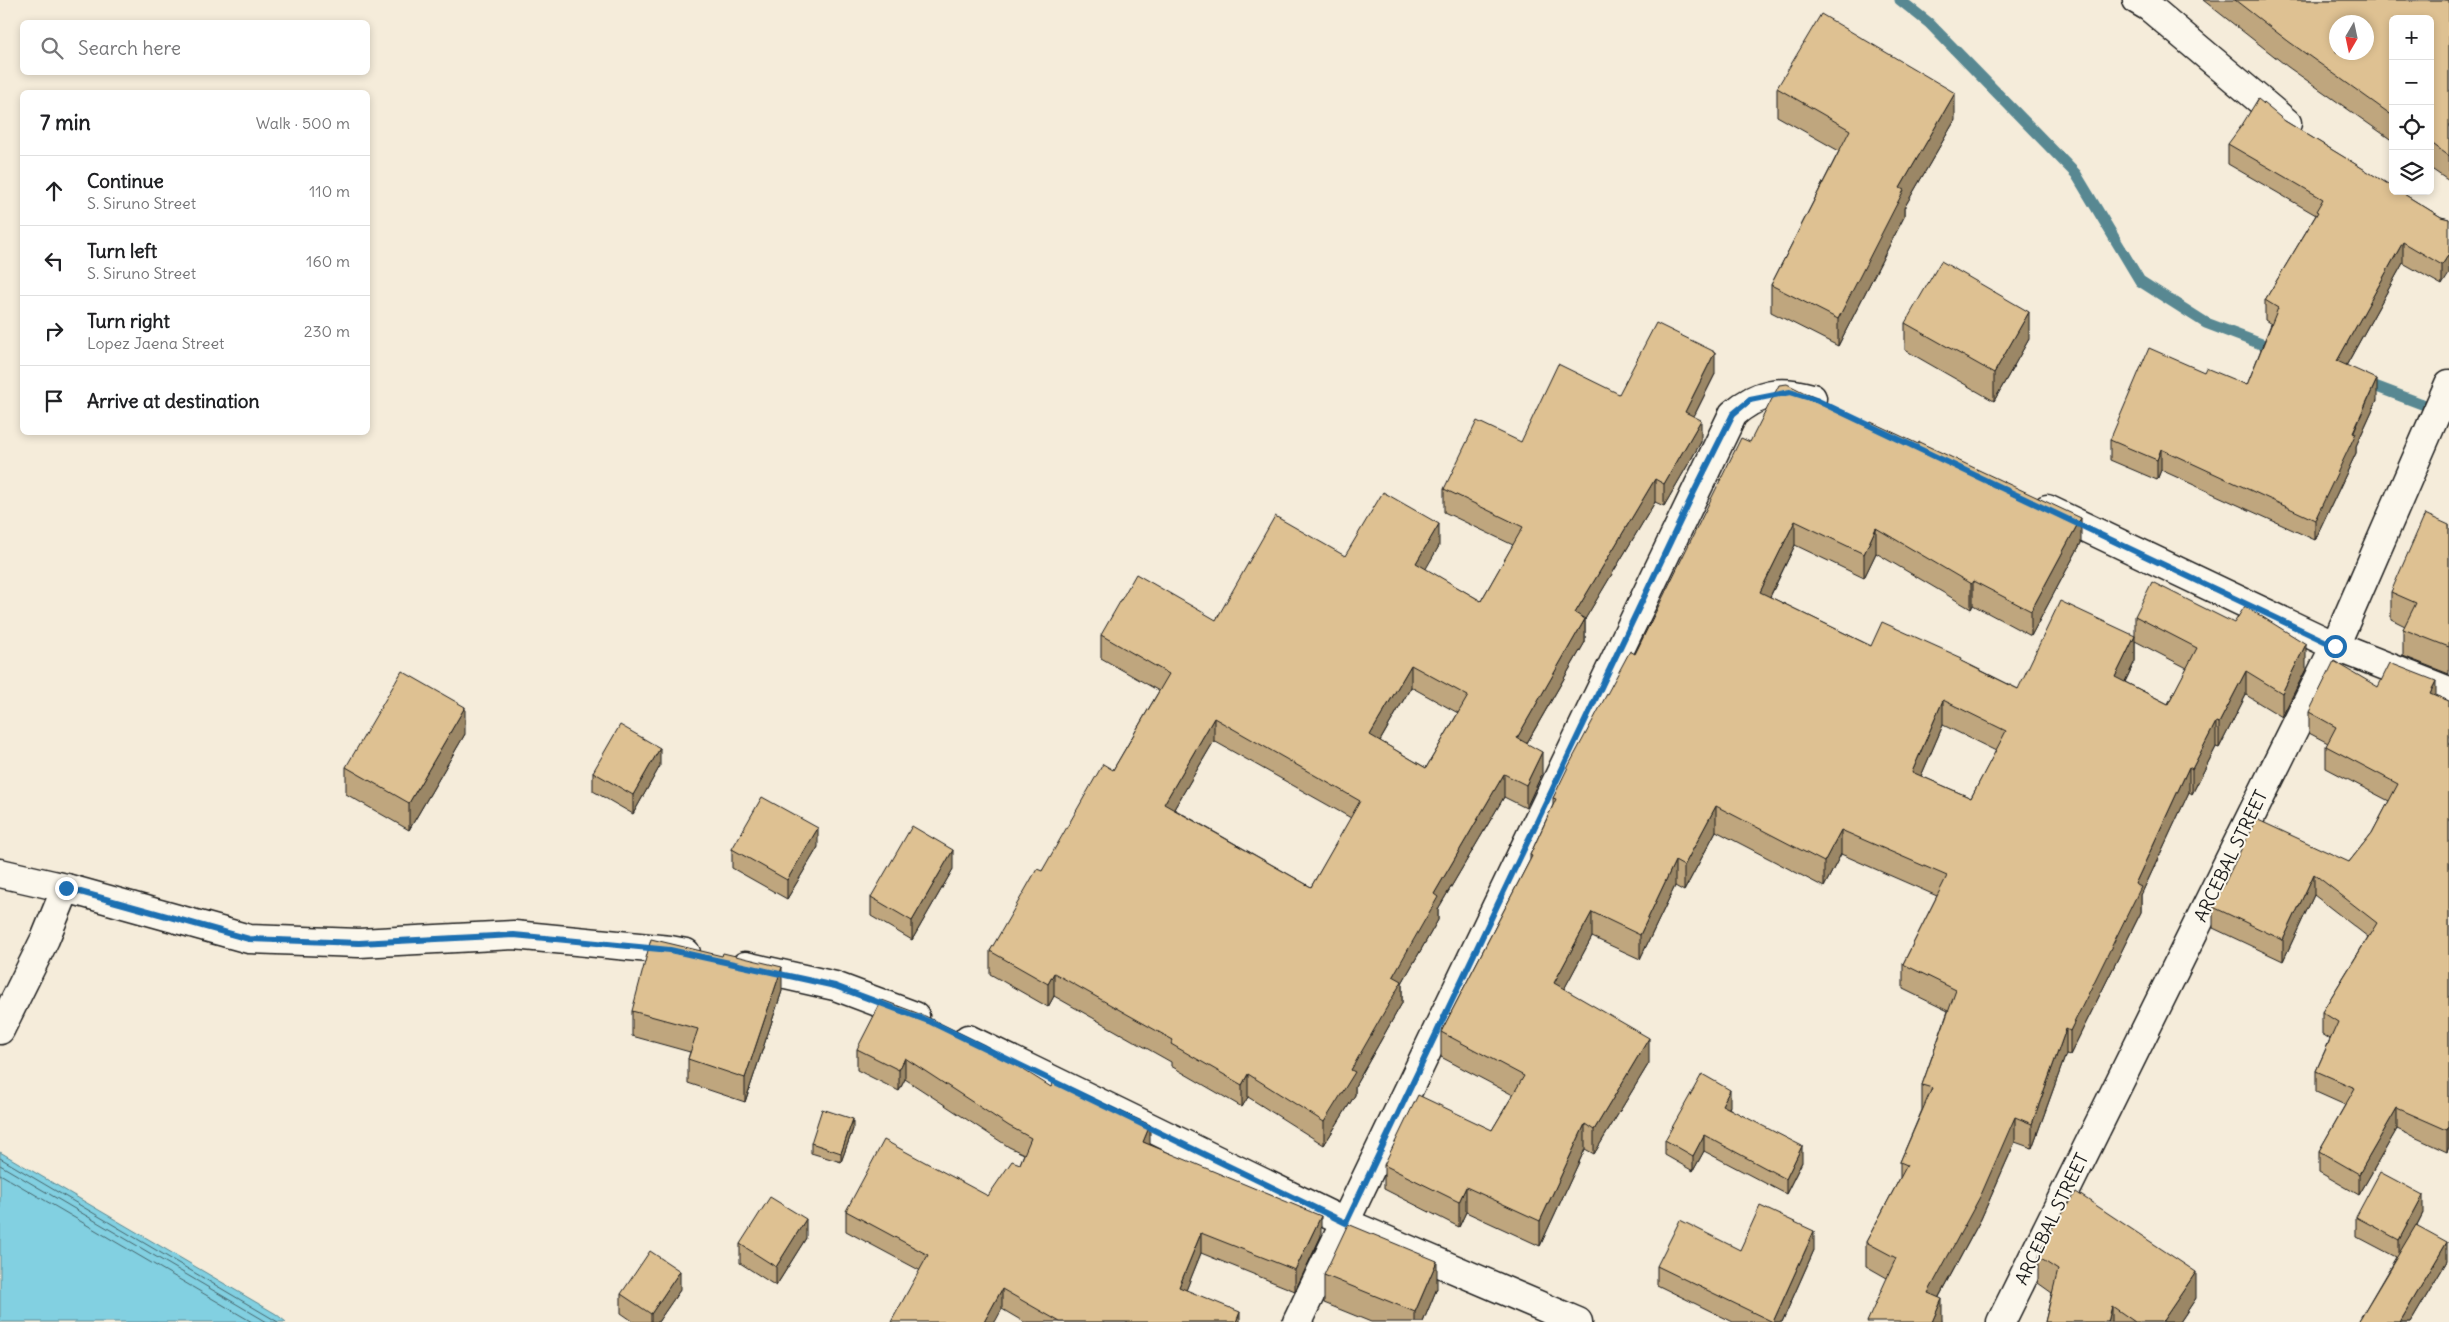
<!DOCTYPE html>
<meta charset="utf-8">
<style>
body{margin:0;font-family:Delius,sans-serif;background:#f6f6f6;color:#202124}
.controls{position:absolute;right:15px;top:15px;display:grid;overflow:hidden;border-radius:8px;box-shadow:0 2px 8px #0003}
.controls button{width:45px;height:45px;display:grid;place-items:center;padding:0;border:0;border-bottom:1px solid #e0e0e0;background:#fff;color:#202124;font:25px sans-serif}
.compass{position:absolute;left:2329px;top:15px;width:45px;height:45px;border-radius:50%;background:#fff;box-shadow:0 2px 8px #0003;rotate:189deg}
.stop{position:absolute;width:15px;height:15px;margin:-11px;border:4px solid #1f6fb2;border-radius:50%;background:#fff}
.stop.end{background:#1f6fb2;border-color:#fff;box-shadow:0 1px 5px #0008}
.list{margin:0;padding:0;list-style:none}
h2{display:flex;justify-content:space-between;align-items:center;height:65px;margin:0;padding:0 20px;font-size:21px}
h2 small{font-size:16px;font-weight:400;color:#757577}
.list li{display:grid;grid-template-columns:32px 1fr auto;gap:15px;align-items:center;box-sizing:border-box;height:70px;padding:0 20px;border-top:1px solid #e0e0e0}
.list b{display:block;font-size:19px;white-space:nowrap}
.list p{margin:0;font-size:16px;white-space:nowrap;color:#757577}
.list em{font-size:16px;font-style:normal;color:#757577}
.icon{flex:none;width:28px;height:28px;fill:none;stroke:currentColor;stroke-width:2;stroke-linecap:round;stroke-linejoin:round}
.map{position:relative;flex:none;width:2449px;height:1322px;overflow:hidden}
.search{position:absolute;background:#fff;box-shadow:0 2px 8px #0003;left:20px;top:20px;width:350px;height:55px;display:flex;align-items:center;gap:12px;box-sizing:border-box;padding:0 18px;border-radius:8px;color:#757577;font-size:19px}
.panel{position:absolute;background:#fff;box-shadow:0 2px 8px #0003;left:20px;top:90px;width:350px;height:345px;border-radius:8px}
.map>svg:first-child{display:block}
.water{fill:#82d0e1;stroke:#598892}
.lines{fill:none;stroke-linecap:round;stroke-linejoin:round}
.shore{stroke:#45646b;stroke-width:1}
.stream{stroke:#598892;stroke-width:11}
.street-casing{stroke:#1c1c1c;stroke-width:31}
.secondary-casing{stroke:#1c1c1c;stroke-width:31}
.street{stroke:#fbf7ec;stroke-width:28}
.secondary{stroke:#fbf7ec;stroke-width:28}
.wall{fill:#bfa67e;stroke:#1c1c1c;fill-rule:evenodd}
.shaded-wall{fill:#9b8766;stroke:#1c1c1c}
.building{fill:#dec192;stroke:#1c1c1c;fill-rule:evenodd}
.route{stroke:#1f6fb2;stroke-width:6}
.labels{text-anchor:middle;stroke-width:4;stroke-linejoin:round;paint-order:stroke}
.street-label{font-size:18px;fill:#1c1c1c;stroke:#fbf7ec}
</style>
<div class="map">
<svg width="2449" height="1322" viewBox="0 0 2449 1322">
<rect width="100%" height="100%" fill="#f5ecda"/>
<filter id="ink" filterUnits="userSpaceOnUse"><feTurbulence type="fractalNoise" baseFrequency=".02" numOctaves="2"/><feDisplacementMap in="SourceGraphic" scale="10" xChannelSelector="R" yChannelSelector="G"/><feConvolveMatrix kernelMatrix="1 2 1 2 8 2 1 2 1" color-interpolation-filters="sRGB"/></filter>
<g filter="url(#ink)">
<path class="water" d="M0 1152 276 1314 286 1322H0Z"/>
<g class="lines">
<path class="shore" d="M0 1158 278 1322
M0 1165 267 1322
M0 1174 252 1322"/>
<path class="stream" d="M1900 0 1929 23 2076 174 2140 281 2206 323 2277 350
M2364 382 2438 410"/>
<g class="street-casing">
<path id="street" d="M2137 0 2149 7 2287 123
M2047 509 2335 646 2449 691
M0 1030 45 939 66 888
M1297 1322 1733 414C1758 392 1780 389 1812 398
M2001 1322 2335 646 2449 384"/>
</g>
<g class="secondary-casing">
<path id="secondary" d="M0 873 66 888 249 939 359 943 514 935 670 950 686 953
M745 966 835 986 915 1016
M968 1039 1346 1223 1578 1322"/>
</g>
<use href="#street" class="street"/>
<use href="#secondary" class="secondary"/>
</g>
<path class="wall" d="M2203 0H2449V181L2430 168V19H2393V141L2288 67Z
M1777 88 1955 120 1904 208V217L1838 346 1771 312V285L1839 151 1777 116Z
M2285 121 2441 217 2449 219 2442 285 2403 263 2346 366 2377 400 2356 446V453L2315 540 2161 470 2157 480 2110 460V440L2204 372 2247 385 2271 324 2265 320V300L2316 215 2228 164V144Z
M1905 323 2029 339 1994 401 1905 350Z
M1715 374 1694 416 1701 442 1664 506 1655 502 1585 619V642L1527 743 1542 774 1526 808 1504 797 1438 909V920L1402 983V1003L1355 1086V1095L1324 1145 1248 1097 1242 1107 1171 1066V1062L1054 996 1048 1007 990 974V951L1042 871 1113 770 1159 691 1101 658V635L1216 620 1345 556 1439 546 1425 569 1481 601 1513 545 1444 512V489L1521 442 1619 394ZM1411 687 1458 713 1426 768 1380 741ZM1214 741 1351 818 1311 887 1174 809Z
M1750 442 2081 543 2031 636 1973 605 1971 609 1876 553 1864 578 1795 545 1770 597 1871 646 1962 661 2018 689 2135 636V616L2306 669 2282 717 2246 695 2219 748 2216 747 2192 794 2189 792 2141 895V912L2070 1055 2066 1054 2032 1148 2015 1142 1981 1219 1939 1297 1942 1322 1887 1278 1866 1266V1242L1900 1178V1162L1922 1110V1085L1948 1011 1903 989V964L1937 896 1841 854 1824 887 1716 831 1684 891 1675 886 1640 959 1592 937 1564 989 1649 1063 1594 1154 1585 1149 1540 1246 1466 1212 1459 1227 1384 1189V1165L1492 1130 1513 1095 1441 1057V1032L1530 860V855L1553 805V798L1635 654ZM2135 641 2187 668 2168 704 2125 682 2135 661ZM1943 725 1996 751 1971 798 1921 776Z
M2449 525V674L2403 656V629L2405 626 2391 619V592Z
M2378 687 2436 696 2449 701V1147L2447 1152 2397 1129 2359 1195 2319 1172V1151L2345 1105 2316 1092V1071L2330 1039 2322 1034V1012L2368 937 2314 895 2283 961 2213 928V907L2349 862 2372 833 2389 801 2326 768V746L2328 743 2309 733V712Z
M465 734 409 830 346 794V767Z
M660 766 633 814 593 791V772Z
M818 847 787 899 732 868V849Z
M953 869 912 940 871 916V897Z
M782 991 745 1102 688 1083V1059L690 1052 632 1036V1011Z
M857 1049 1051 1087 1150 1144 1321 1236 1295 1291 1201 1253 1186 1290 1240 1322H1024L1002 1309 919 1270 846 1231V1211L988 1196 1020 1164 1024 1154 1009 1147 905 1079 899 1091 857 1070Z
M1730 1106 1729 1108 1802 1162 1786 1194 1704 1151 1693 1171 1665 1155V1140Z
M853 1129 841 1162 811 1153V1143Z
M2423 1213 2417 1225 2447 1261 2411 1322H2358L2396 1257 2356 1236V1217Z
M806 1238 776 1286 740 1263V1244Z
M1740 1250H1814L1782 1322H1733L1657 1285V1266Z
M2038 1257 2196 1298 2180 1322H2045L2052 1293 2038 1283Z
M1324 1275 1437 1288 1423 1322H1371L1324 1303Z
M680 1290 658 1322H634L621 1313V1294Z"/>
<path class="shaded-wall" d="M1955 93V120L1904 208V217L1838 346V319L1900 188Z
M2403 242V263L2337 382V361Z
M2449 254V274L2442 285V265Z
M2029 312V339L1994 401V373Z
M1715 352V374L1685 434V412Z
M2377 379V400L2356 446V453L2315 540V520Z
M1701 420V442L1664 506V484Z
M2161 449V470L2157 480V460Z
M1655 479V502L1575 636V613Z
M2081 518V543L2031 636V611Z
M1795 521V545L1760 617V592Z
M1439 524V546L1416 586V563Z
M1876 528V553L1864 578V554Z
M1973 581V605L1971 609V584Z
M1585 619V642L1517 760V738Z
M2135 636V661L2115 702V677Z
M2306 644V669L2282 717V693Z
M1411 665V687L1370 758V735Z
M2246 671V695L2219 748V723Z
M2436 681V703L2430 693Z
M1943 700V725L1912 797V772Z
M465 707V734L409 830V803Z
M1214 718V741L1164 826V804Z
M2216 722V747L2192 794V769Z
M660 748V766L633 814V795Z
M1542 752V774L1526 808V785Z
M2189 767V792L2141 895V912L2070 1055V1031L2135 884Z
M1504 774V797L1438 909V920L1402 983V1003L1355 1086V1095L1324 1145V1122L1351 1070 1393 976 1434 894Z
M1716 806V831L1684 891V866Z
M818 828V847L787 899V880Z
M1841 830V854L1824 887V862Z
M953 850V869L912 940V921Z
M1675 861V886L1640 959V935Z
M2314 874V895L2283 961V940Z
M1592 912V937L1554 1008V983Z
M782 967V991L745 1102V1078Z
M1054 973V996L1048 1007V984Z
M2066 1029V1054L2032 1148V1124Z
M1649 1038V1063L1594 1154V1130Z
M905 1058V1079L899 1091V1070Z
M1248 1074V1097L1242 1107V1085Z
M1730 1090V1106L1722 1120V1105Z
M2397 1108V1129L2359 1195V1174Z
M2015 1117V1142L1981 1219 1928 1317V1293Z
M853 1119V1129L841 1162V1153Z
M1585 1124V1149L1540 1246V1221Z
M1150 1125V1145L1143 1142Z
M2449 1126V1147L2447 1152V1130Z
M1704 1135V1151L1693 1171V1156Z
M1802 1146V1162L1786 1194V1179Z
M1466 1187V1212L1459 1227V1202Z
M2423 1195V1213L2399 1259V1240Z
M1321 1216V1236L1295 1291V1270Z
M806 1219V1238L776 1286V1267Z
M1814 1231V1250L1782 1322H1773Z
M1201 1233V1253L1179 1308V1287Z
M2447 1242V1261L2411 1322H2400Z
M1437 1261V1288L1423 1322H1415V1312Z
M680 1271V1290L658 1322H651V1314Z
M2196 1272V1298L2180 1322H2162Z
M1002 1289V1309L995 1322H984Z
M1942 1299V1322H1932Z
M2112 1306V1322H2108Z
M1240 1312V1322H1236Z"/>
<path class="building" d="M2235 0H2449V156L2430 142V19H2393V116L2288 41ZM2336 22H2366V52H2336Z
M1821 14 1955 93 1900 188 1904 190 1838 319 1771 285 1850 130 1777 88Z
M2258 99 2285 121 2393 187V191H2399L2441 217 2449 219V254L2442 265 2403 242 2337 361 2377 379 2353 432 2356 433 2315 520 2161 449 2157 460 2110 440 2149 348 2204 372 2206 368 2247 385 2278 308 2265 300 2318 212 2316 211 2323 199 2228 144 2242 125Z
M1941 261 2029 312 1994 373 1905 323Z
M1656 323 1715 352 1685 412 1701 420 1664 484 1655 479 1575 613 1585 619 1517 738 1542 752 1526 785 1504 774 1434 894 1438 897 1393 976 1402 981 1351 1070 1355 1072 1324 1122 1248 1074 1242 1085 1171 1044 1173 1040 1054 973 1048 984 990 951 1037 869 1042 871 1103 764 1113 770 1169 674 1101 635 1136 574 1216 620 1275 516 1345 556 1383 492 1439 524 1416 563 1481 601 1523 527 1444 489 1477 421 1521 442 1558 364 1619 394ZM1411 665 1468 696 1426 768 1370 735ZM1214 718 1360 801 1311 887 1164 804Z
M1787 384 1869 425 1871 422 1918 444 1919 442 2081 518 2031 611 1973 581 1971 584 1876 528 1864 554 1795 521 1760 592 1871 646 1882 622 1962 658 1961 661 2018 689 2060 601 2135 636 2115 677 2168 704 2197 648 2135 616 2152 582 2234 623 2245 606 2306 644 2282 693 2246 671 2219 723 2216 722 2192 769 2189 767 2135 884 2141 887 2070 1031 2066 1029 2032 1124 2015 1117 1981 1195 1928 1293 1942 1299 1932 1322H1867L1896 1258 1866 1242 1907 1165 1900 1162 1932 1088 1922 1085 1956 990 1903 964 1947 876 1841 830 1824 862 1716 806 1684 866 1675 861 1640 935 1592 912 1554 983 1649 1038 1594 1130 1585 1124 1540 1221 1466 1187 1459 1202 1384 1165 1418 1095 1492 1130 1524 1076 1441 1032 1532 856 1530 855 1556 799 1553 798 1569 765 1630 651 1635 654 1741 438 1750 442 1779 385ZM1943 700 2006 731 1971 798 1912 772Z
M2425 514 2449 525V647L2403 629 2416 603 2391 592Z
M2334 661 2378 687 2390 663 2436 681 2430 693 2449 701V1126L2447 1130 2397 1108 2359 1174 2319 1151 2355 1088 2316 1071 2338 1022 2322 1012 2377 923 2314 874 2283 940 2213 907 2256 819 2349 862 2372 833 2398 784 2326 746 2336 727 2309 712Z
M402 671 465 707 409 803 346 767Z
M620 725 660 748 633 795 593 772Z
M762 797 818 828 787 880 732 849Z
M912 826 953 850 912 921 871 897Z
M651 939 722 956 723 953 782 967 745 1078 688 1059 698 1029 632 1011Z
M882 1000 925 1016 984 1045 1051 1087 1054 1081 1150 1125 1143 1142 1321 1216 1295 1270 1201 1233 1179 1287 1240 1312 1236 1322H1060L1002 1289 984 1322H891L928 1255 846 1211 884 1140 988 1196 1012 1161 1020 1164 1031 1138 1009 1126 905 1058 899 1070 857 1049Z
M1702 1074 1730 1090 1722 1105 1802 1146 1786 1179 1704 1135 1693 1156 1665 1140Z
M822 1109 853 1119 841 1153 811 1143Z
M2380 1172 2423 1195 2399 1240 2356 1217Z
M2076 1192 2196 1272 2162 1322H2135L2112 1306 2108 1322H2045L2058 1270 2038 1257 2053 1227Z
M770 1197 806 1219 776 1267 740 1244Z
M1760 1206 1814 1231 1773 1322 1657 1266 1680 1220 1740 1250Z
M1348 1224 1437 1261 1415 1312 1324 1275Z
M2416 1225 2447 1242 2400 1322H2358Z
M650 1251 680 1271 651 1314 621 1294Z"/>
</g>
<g class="lines" filter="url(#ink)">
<path class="route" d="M66 888 249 939 359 943 514 935 670 950 835 986 931 1022 1346 1223 1694 492 1733 414 1750 400 1790 392 1816 400 2335 646"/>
</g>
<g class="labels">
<g class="street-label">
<text transform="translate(2231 856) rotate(-64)" y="6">ARCEBAL STREET</text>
<text transform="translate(2052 1219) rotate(-64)" y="6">ARCEBAL STREET</text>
</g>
</g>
</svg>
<div class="controls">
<button>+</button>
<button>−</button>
<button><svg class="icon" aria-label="locate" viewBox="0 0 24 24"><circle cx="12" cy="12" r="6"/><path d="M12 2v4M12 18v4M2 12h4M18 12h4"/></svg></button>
<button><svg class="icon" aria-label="layers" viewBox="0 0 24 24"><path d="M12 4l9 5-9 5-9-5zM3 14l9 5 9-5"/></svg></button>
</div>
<svg class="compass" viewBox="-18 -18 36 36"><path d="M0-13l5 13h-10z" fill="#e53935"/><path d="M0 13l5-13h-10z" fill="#757577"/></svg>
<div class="stop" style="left:2335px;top:646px"></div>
<div class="stop end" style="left:66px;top:888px"></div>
<div class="search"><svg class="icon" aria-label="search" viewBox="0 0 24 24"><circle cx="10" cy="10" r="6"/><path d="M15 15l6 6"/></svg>Search here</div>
<section class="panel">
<h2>7 min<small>Walk · 500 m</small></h2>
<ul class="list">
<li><svg class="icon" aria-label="ahead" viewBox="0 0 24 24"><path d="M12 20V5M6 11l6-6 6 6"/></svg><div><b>Continue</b><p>S. Siruno Street</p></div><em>110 m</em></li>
<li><svg class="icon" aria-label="left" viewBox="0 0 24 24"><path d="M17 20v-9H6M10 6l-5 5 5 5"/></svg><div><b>Turn left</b><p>S. Siruno Street</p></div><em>160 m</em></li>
<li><svg class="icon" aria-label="right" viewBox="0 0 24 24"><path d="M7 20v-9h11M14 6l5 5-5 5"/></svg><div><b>Turn right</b><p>Lopez Jaena Street</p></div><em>230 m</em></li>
<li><svg class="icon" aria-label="arrive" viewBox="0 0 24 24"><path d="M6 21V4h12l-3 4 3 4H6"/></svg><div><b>Arrive at destination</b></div></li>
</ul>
</section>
</div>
